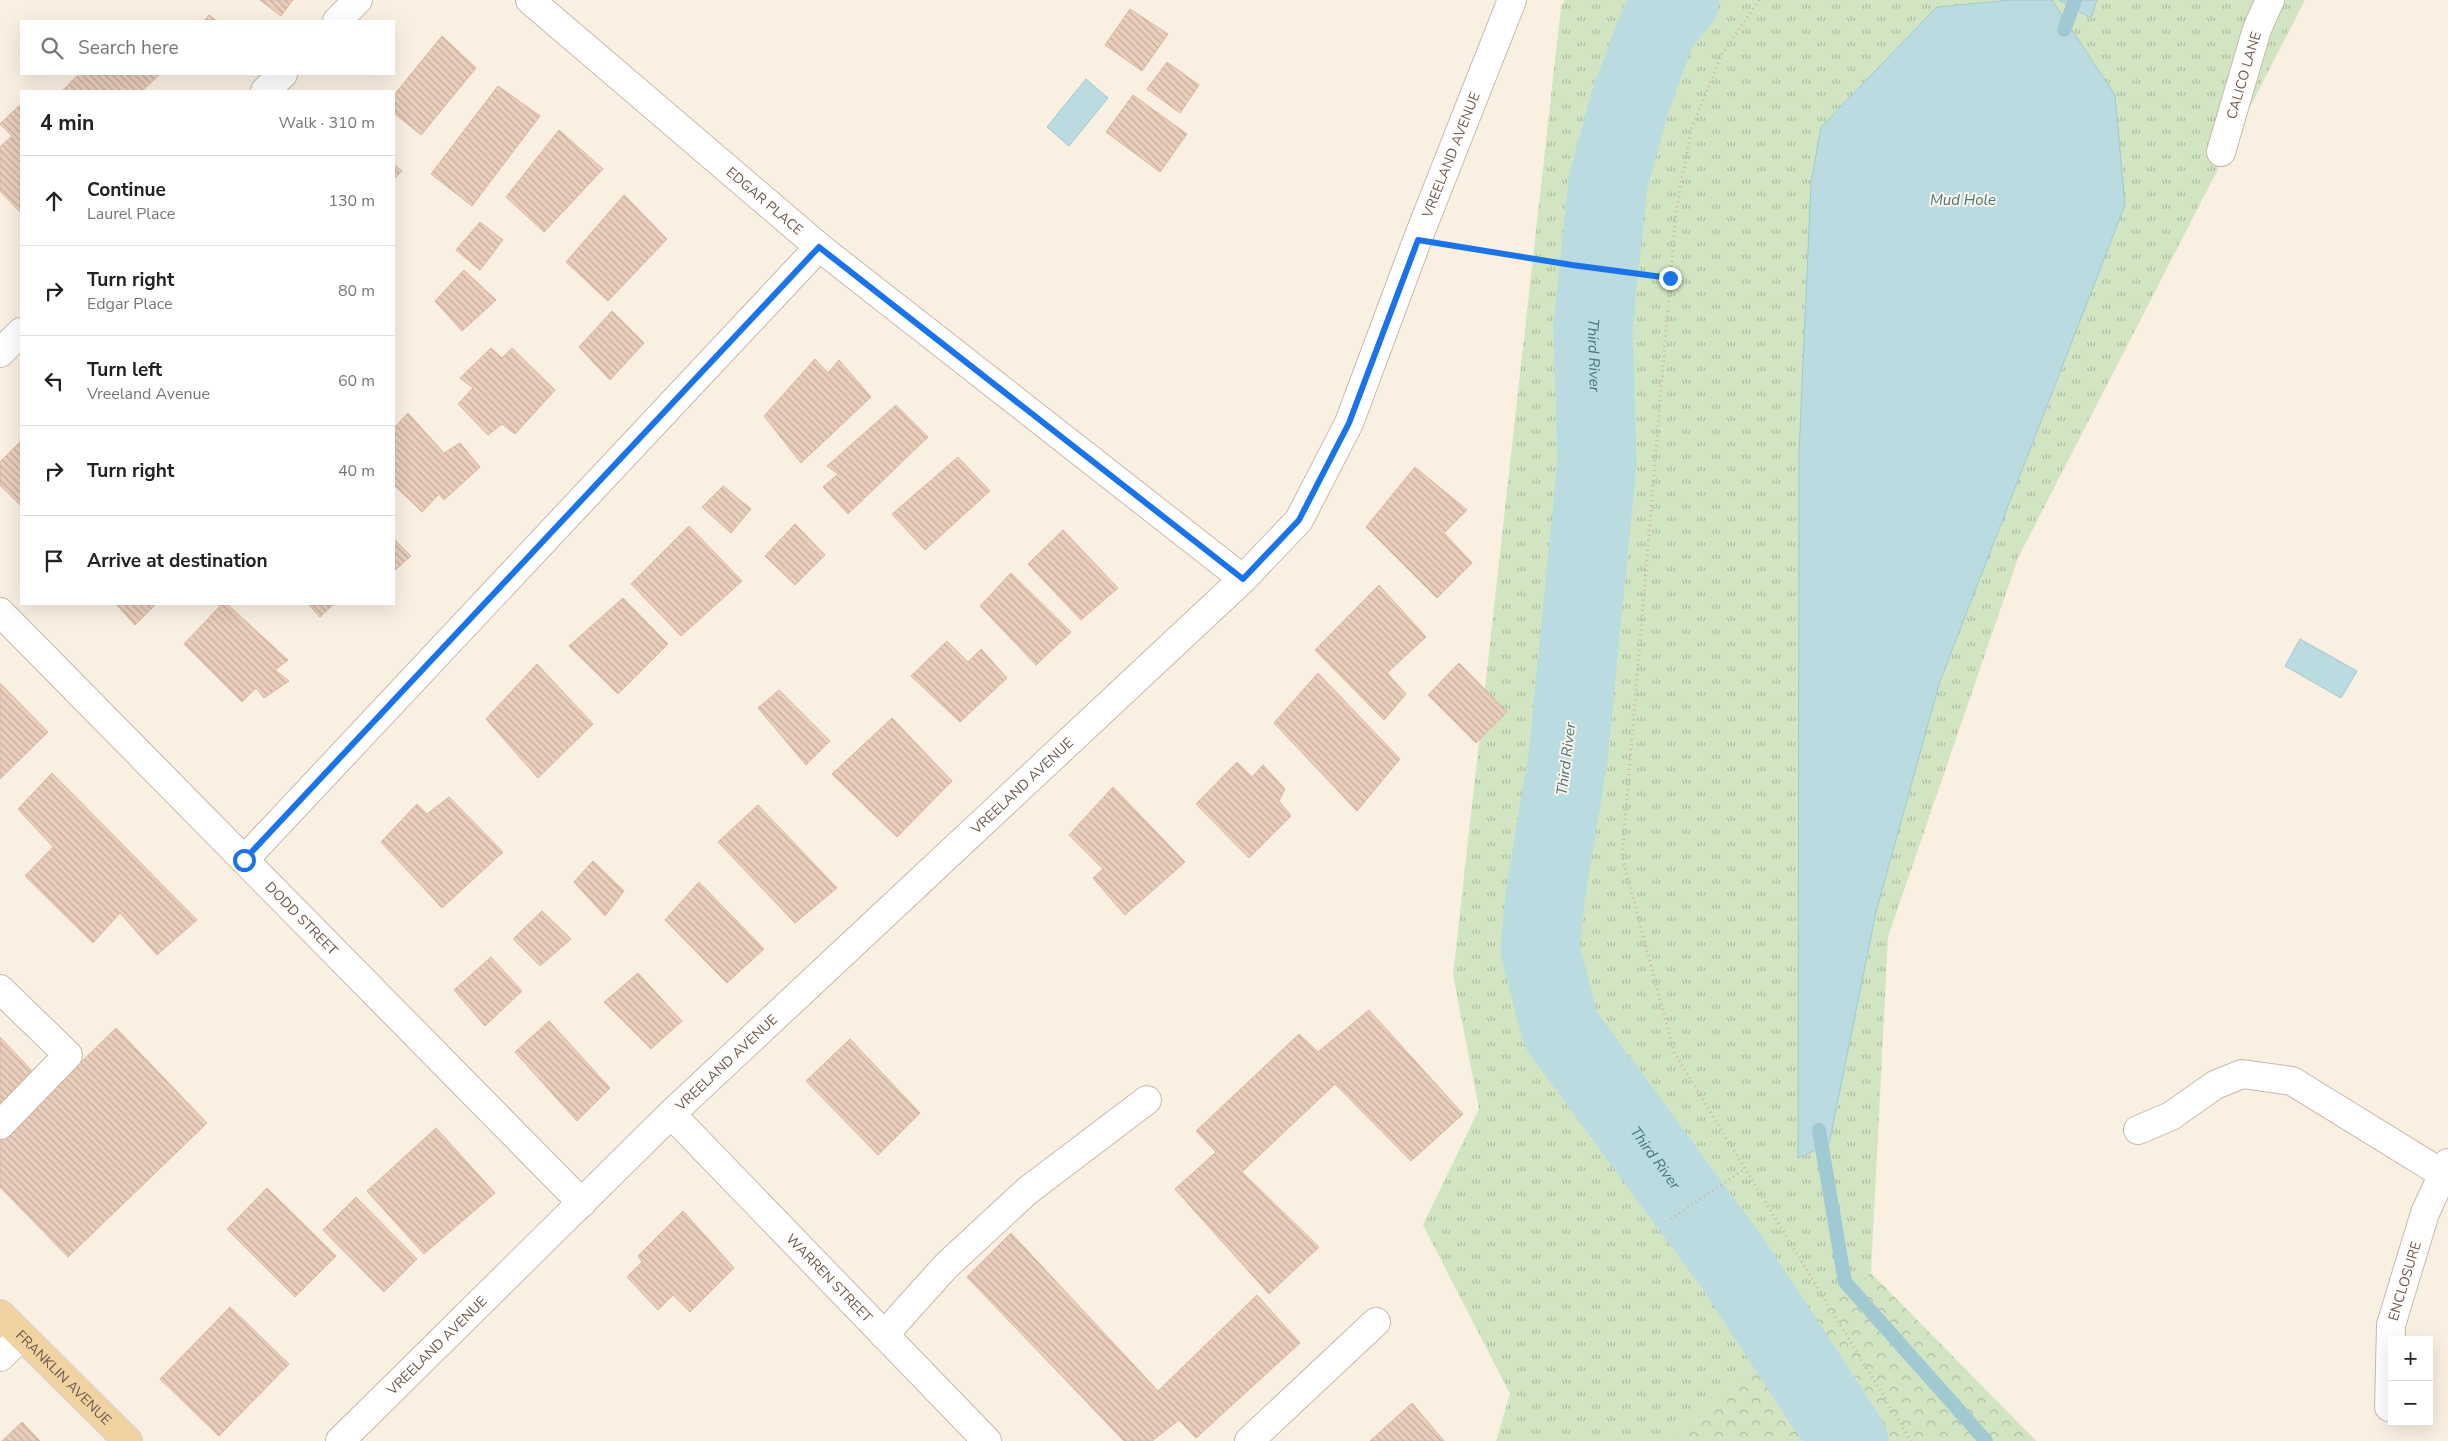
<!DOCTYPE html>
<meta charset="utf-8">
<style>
body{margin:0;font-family:"Nunito Sans",sans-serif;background:#f6f6f6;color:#222}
.controls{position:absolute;right:15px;bottom:15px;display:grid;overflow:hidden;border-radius:0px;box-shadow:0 5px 20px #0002}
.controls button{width:45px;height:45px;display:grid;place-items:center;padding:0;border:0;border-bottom:1px solid #e0e0e0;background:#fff;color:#222;font:25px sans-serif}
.stop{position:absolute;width:15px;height:15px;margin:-11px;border:4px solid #1a73e8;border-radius:50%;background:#fff}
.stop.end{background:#1a73e8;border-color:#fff;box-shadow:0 1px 5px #0008}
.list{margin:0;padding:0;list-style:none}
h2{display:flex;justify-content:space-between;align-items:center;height:65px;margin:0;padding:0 20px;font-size:21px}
h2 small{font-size:16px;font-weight:400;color:#767676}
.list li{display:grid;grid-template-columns:32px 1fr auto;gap:15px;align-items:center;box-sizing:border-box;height:90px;padding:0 20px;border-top:1px solid #e0e0e0}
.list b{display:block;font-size:19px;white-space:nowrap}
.list p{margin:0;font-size:16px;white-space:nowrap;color:#767676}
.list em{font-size:16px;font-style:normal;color:#767676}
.icon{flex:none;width:28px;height:28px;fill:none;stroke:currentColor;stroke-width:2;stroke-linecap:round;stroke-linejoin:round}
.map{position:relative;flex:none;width:2448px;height:1441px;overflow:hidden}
.search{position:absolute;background:#fff;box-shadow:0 5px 20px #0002;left:20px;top:20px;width:375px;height:55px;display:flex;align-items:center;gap:12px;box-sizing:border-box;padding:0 18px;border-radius:0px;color:#767676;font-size:19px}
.panel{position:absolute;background:#fff;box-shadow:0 5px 20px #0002;left:20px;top:90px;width:375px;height:515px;border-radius:0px}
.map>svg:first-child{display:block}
.grass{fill:url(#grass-tufts)}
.forest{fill:url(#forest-crowns)}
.water{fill:#badbe0;stroke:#a1c9d1}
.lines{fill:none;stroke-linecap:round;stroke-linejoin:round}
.stream{stroke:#a1c9d1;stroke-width:14}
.river{stroke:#badbe0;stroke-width:79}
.building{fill:url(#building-back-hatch);stroke:#dcb6a0}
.minor-casing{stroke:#c8b8ab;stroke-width:30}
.major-casing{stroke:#d6d0cd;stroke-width:30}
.path{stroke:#d0b3a1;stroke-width:3;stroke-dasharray:1 4;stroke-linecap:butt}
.minor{stroke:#fff;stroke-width:28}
.major{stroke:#f1d3a1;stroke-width:28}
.route{stroke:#1a73e8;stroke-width:6}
.labels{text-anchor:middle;stroke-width:4;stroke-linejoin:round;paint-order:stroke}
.street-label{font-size:14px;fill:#6e584c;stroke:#fdf4e8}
.water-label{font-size:15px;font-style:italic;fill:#48767f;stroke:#fdf4e8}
</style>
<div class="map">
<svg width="2448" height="1441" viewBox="0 0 2448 1441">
<defs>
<pattern id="grass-tufts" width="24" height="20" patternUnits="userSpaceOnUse" patternTransform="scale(1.25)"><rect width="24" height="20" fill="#d1e5c3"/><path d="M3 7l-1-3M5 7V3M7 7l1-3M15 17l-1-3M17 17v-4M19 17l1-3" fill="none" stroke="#aebca1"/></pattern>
<pattern id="forest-crowns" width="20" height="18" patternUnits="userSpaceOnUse" patternTransform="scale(1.25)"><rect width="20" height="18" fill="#d1e5c3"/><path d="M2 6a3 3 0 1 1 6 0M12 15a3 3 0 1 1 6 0" fill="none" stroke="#aebca1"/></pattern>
<pattern id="building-back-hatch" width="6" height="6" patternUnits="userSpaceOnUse" patternTransform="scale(1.25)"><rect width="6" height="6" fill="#ebcfbd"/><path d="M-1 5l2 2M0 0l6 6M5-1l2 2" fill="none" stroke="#c3ab9c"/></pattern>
</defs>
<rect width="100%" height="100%" fill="#f9f0e2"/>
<path class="grass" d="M1565 0H2305L2018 558 1888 937 1871 1273 2036 1441H1496L1510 1394 1423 1225 1479 1109 1453 975 1561 7Z"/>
<path class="forest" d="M1871 1273 2036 1441H1668Z"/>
<path class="water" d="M2010 0H2052L2115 95 2125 205 1940 681 1876 912 1829 1144 1798 1158 1799 454 1811 183 1821 127 1937 7Z
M2059 0H2097L2091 18Z
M1086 79 1108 98 1069 146 1047 127Z
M2300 639 2357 671 2341 698 2285 666Z"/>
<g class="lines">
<path class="stream" d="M2064 30 2075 0
M1819 1130 1845 1282 1986 1441"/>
<path class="river" id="s1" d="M1680 0 1658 26 1630 102 1608 182 1593 327 1597 463 1568 758 1545 897 1540 950 1561 1030 1734 1265 1849 1441"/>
</g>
<path class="building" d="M260 0H293L281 16Z
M1130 9 1168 34 1142 71 1105 45Z
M209 15 217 21H204Z
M442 36 476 68 421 135 394 113V95Z
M1167 62 1199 85 1180 113 1147 89Z
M79 74H160L142 91H62Z
M498 86 540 116 472 206 431 174Z
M1133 95 1187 134 1160 172 1106 132Z
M19 106 21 108 20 212 0 191V147L12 136 0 124Z
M559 130 603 169 544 232 506 197Z
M394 164 402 171 394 179Z
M624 195 667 239 608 301 566 262Z
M480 222 503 240 480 270 456 250Z
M464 270 496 300 462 331 435 301Z
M612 311 644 343 610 380 579 347Z
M491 348 502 358 512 348 555 390 515 434 502 424 488 435 458 404 473 388 460 378Z
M815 359 828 373 839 360 871 397 801 463 764 416Z
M896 405 928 437 848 514 823 487 838 474 827 466Z
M408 413 444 453 460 443 480 467 444 500 439 494 422 512 394 485V428Z
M21 441V506L0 485V462Z
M958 457 990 491 925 550 892 514Z
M1415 467 1467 510 1444 533 1472 563 1437 598 1366 527Z
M723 486 751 509 731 533 702 507Z
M795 524 825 555 795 585 765 556Z
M689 526 742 581 681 636 631 584Z
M1063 530 1118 588 1081 620 1028 564Z
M394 539 411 556 394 571Z
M1011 573 1071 632 1036 665 980 606Z
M1379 585 1426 637 1387 673 1406 694 1384 720 1315 650Z
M623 598 668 644 618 694 569 646Z
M116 604H156L135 625Z
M222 604H227L288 660 275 670 289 681 264 698 256 688 242 702 184 644Z
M308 604H334L320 617Z
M947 641 968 662 981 649 1007 678 960 722 911 676Z
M1459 663 1507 712 1476 743 1428 695Z
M537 664 593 724 538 778 486 719Z
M1318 673 1400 759 1357 811 1274 723Z
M0 683 48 732 0 779Z
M779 690 830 741 806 765 758 708Z
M892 718 952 781 897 837 832 774Z
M1237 762 1252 777 1263 765 1285 789 1279 801 1291 816 1249 858 1196 804Z
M52 773 197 920 157 955 120 913 93 943 25 876 53 847 18 809Z
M1113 787 1185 862 1125 915 1093 878 1103 869 1069 835Z
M449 797 503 852 442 908 381 842 417 804 427 814Z
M758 805 837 888 795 923 718 842Z
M593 861 624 891 605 916 574 882Z
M699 882 764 949 727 983 665 920Z
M542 911 571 939 540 966 513 939Z
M491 957 522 991 485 1026 454 990Z
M638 973 682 1021 651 1049 604 1002Z
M1369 1010 1463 1114 1411 1161 1335 1084 1242 1172 1319 1247 1269 1294 1175 1189 1216 1152 1196 1131 1299 1034 1318 1052Z
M549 1021 610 1088 577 1121 515 1052Z
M116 1028 207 1123 68 1257 0 1187V1141Z
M0 1037 35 1074 0 1108Z
M850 1039 920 1113 878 1155 806 1081Z
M436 1128 495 1193 424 1254 367 1191Z
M267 1188 336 1256 295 1297 227 1229Z
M356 1197 417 1259 384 1292 323 1230Z
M683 1211 734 1268 690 1312 673 1295 658 1310 627 1277 642 1262 638 1256Z
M1011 1233 1158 1391 1257 1295 1300 1343 1196 1438 1179 1420 1152 1441H1124L967 1277Z
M230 1307 289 1364 219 1436 160 1379Z
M1412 1403 1444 1441H1370Z
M22 1422 40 1441H2Z"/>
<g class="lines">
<g class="minor-casing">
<g id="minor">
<path id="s2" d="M530 0 819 247 1243 579"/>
<path d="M337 21 358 0"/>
<path d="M265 91 283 74"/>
<path id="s3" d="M2221 152 2257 29 2270 0"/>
<path d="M0 353 21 332"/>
<path id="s4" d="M0 612 582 1203"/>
<path d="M244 860 819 247"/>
<path d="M0 989 68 1055 0 1125"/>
<path id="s5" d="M671 1114 987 1441"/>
<path d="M2138 1130 2171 1116 2215 1085 2242 1074 2292 1081 2443 1174"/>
<path d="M884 1335 946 1266 1027 1191 1147 1100"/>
<path d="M0 1357 22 1336"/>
<path id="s6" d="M2389 1407 2391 1325 2425 1213 2448 1163"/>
<path id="s7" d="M340 1441 671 1114 1243 579 1299 520 1349 423 1418 238 1512 0"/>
<path d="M1249 1441 1376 1322"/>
</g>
</g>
<g class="major-casing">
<g id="major">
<path id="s8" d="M0 1314 128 1441"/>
</g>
</g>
<path class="path" d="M1759 0 1722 54 1691 130 1676 211 1622 856 1674 1052 1911 1441
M1456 246 1572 265 1670 278
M1671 1219 1745 1169"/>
<use href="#minor" class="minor"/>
<use href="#major" class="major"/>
</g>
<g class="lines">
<path class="route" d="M244 860 819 247 1243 579 1299 520 1349 423 1418 240 1572 265 1670 278"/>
</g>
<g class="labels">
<g class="street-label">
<text dy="5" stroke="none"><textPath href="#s3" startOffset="80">CALICO LANE</textPath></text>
<text dy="5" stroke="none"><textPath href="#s7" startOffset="1726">VREELAND AVENUE</textPath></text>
<text dy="5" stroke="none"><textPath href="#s2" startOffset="309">EDGAR PLACE</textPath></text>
<text dy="5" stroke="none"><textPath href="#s7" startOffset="946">VREELAND AVENUE</textPath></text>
<text dy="5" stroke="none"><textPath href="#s4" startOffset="430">DODD STREET</textPath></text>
<text dy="5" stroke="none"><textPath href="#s7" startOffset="541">VREELAND AVENUE</textPath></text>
<text dy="5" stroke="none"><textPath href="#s5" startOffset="228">WARREN STREET</textPath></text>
<text dy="5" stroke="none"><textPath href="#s6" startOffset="128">ENCLOSURE</textPath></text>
<text dy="5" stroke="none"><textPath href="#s7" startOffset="136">VREELAND AVENUE</textPath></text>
<text dy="5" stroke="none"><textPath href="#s8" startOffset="90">FRANKLIN AVENUE</textPath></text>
</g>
<g class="water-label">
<text x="1963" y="205">Mud Hole</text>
<text dy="5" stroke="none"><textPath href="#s1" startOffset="372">Third River</textPath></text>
<text transform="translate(1566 759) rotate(-83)" y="5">Third River</text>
<text dy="5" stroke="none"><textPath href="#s1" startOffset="1212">Third River</textPath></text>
</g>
</g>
</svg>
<div class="controls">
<button>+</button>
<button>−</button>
</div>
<div class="stop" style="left:244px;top:860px"></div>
<div class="stop end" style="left:1670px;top:278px"></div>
<div class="search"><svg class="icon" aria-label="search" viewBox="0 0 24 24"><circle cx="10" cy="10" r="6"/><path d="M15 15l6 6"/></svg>Search here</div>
<section class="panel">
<h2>4 min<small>Walk · 310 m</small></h2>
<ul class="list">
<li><svg class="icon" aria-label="ahead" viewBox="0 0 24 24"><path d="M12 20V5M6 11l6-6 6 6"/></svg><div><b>Continue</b><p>Laurel Place</p></div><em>130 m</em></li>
<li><svg class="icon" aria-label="right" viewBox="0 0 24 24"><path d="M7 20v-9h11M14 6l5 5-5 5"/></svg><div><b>Turn right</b><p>Edgar Place</p></div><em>80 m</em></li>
<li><svg class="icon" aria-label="left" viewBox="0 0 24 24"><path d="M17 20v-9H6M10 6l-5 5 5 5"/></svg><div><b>Turn left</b><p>Vreeland Avenue</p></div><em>60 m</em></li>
<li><svg class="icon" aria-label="right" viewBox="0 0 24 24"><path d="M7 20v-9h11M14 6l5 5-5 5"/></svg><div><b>Turn right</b></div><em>40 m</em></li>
<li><svg class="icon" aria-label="arrive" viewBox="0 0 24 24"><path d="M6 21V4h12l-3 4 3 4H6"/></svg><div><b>Arrive at destination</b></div></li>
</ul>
</section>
</div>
